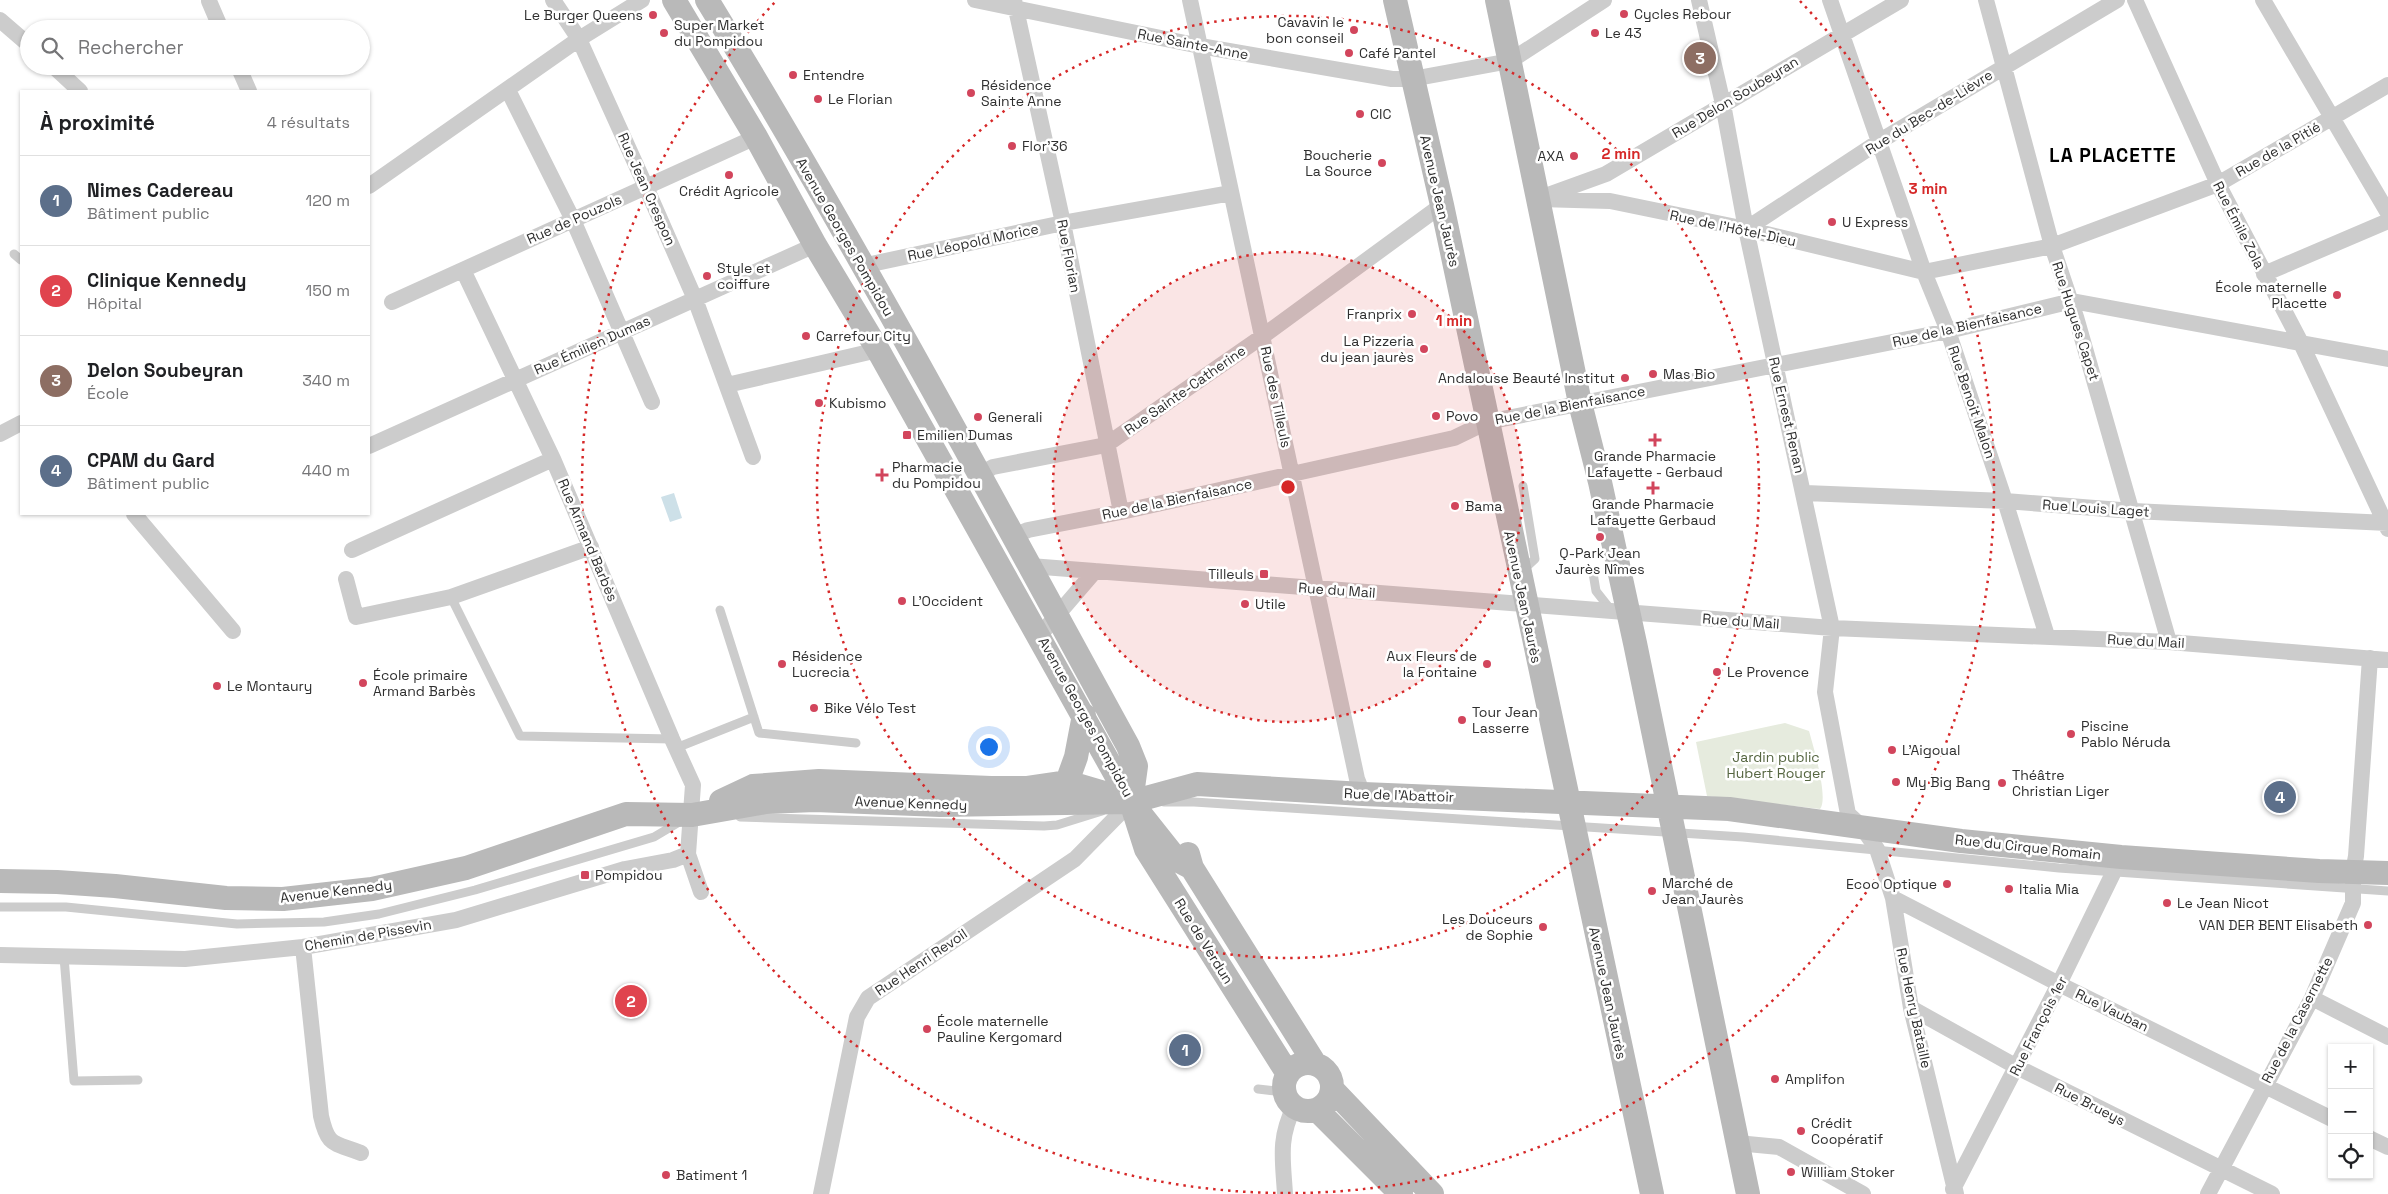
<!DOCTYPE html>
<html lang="fr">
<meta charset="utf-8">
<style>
body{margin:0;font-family:"Space Grotesk",sans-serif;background:#f2f2f2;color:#202124}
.controls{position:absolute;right:15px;bottom:15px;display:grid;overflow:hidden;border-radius:0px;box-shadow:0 1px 4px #0004}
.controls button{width:45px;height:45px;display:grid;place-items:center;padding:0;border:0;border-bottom:1px solid #e0e0e0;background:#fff;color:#202124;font:25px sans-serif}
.you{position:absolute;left:988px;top:746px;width:18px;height:18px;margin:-12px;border:4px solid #fff;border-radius:50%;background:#1a73e8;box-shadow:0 0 0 8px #1a73e833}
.badge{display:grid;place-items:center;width:32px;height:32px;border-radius:50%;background:#d2455c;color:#fff;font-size:16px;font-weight:700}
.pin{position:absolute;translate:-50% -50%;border:2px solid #fff;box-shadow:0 1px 5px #0006}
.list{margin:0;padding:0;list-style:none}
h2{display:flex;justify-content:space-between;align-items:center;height:65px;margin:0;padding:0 20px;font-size:21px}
h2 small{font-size:16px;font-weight:400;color:#757577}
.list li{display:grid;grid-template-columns:32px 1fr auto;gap:15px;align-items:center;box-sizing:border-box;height:90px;padding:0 20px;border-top:1px solid #e0e0e0}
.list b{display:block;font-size:19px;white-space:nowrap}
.list p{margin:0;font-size:16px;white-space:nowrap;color:#757577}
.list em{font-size:16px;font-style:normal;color:#757577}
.icon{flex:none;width:28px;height:28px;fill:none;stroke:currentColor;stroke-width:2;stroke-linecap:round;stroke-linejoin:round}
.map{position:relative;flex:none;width:2388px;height:1194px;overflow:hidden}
.search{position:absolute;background:#fff;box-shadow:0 1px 4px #0004;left:20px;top:20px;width:350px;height:55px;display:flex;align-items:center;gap:12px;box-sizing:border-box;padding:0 18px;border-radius:28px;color:#757577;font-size:19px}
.panel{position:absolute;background:#fff;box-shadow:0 1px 4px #0004;left:20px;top:90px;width:350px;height:425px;border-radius:0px}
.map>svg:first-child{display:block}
.green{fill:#e6ebde}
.water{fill:#cde0e8}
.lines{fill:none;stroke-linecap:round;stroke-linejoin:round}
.lane{stroke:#ccc;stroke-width:9}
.street{stroke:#ccc;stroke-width:16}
.secondary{stroke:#b9b9b9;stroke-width:24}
.ring{fill:none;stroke:#d62828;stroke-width:2.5;stroke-dasharray:2.5 5}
.poi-dot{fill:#d2455c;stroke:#fff;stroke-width:2}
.labels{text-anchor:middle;stroke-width:5;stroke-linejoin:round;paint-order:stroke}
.poi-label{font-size:14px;fill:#2f2f2f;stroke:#fff;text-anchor:start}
.street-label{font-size:14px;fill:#2f2f2f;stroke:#fff}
.park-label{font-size:14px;fill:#566641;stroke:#fff}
.district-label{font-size:19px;font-weight:bold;letter-spacing:1px;fill:#000;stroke:#fff}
.centre{fill:#d62828;stroke:#fff;stroke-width:2.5}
.ring-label{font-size:15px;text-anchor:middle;font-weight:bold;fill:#d62828;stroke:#fff;stroke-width:5;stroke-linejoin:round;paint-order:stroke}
</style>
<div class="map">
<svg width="2388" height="1194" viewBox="0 0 2388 1194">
<rect width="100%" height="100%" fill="#fff"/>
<path class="green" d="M1785 723 1809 731C1813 745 1829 799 1820 809L1707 796 1696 742Z"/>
<path class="water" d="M674 493 682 518 670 522 661 497Z"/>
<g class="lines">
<path class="lane" d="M14 254 21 260
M1522 571 1535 559 1523 486
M1593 573 1596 591 1611 610
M451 597 520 736 672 739
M720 610 759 733 856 743
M676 748 754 717
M1164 802H1194L1743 837 2059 868 2388 891
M740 817 1044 826 1057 825 1102 811
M0 907H66L237 924 324 922 379 914 475 890 654 837 681 821
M64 957 74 1081 138 1080
M1258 1089 1284 1092"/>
<path class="street" d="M553 0 579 39 646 187 695 299 753 457
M975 0 1200 46 1392 79H1412L1510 61 1604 0
M1014 0 1063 223 1121 512
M1190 0 1357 779 1363 794
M1699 0 1723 104 1746 229 1832 628 1825 692 1848 814 1861 826 1877 849 1893 898 1911 1008 1956 1194
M1830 0 1924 272 1948 331 2005 501 2047 636
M1986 0 2052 246 2076 317 2169 642
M2135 0 2218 184 2300 341 2388 529
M2263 0 2388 213
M209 1 221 29
M0 20 29 45
M53 66 80 91
M238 66 249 91
M508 90 573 220 652 402
M369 186 579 39 642 0
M1548 195 1606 174 1901 0
M1539 199 1610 201 1746 229 1924 272 2052 246 2218 184 2388 85
M1746 229 1880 141 2117 0
M862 266 1063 223 1231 193
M2264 274 2388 221
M392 302 756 137
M727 385 878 350
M0 434 21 423
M369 446 815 245
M980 474 993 467 1106 445 1263 336 1442 205
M1805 493 2005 501 2133 511 2388 523
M134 514 233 631
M1013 536 1028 530 1121 512 1454 438 1487 422 1948 331 2072 301 2388 359
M352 550 553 459
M1030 566 1832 628 2169 642 2388 660
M346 579 356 617 451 597 591 547
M1040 635 1095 571
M688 854 701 892
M1893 898 2059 984 2332 1119
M303 947 321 1116C328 1147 333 1142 361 1153
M0 955 185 959 303 947 456 920 625 869 673 860 688 854 693 785 672 739 553 459 463 270
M2312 998 2388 1037
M1911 1008 2017 1067 2272 1194
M2369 1138 2388 1147
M1737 1143 1779 1147 1863 1194
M1953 1189 2059 984 2121 857
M821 1194 857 1017 868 998 1075 859 1131 802
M1285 1194C1283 1160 1278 1139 1294 1107
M2208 1194 2312 998 2353 903V872L2356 856 2370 658"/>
<path class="secondary" d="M674 0 756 137 815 245 878 350 1131 802 1177 860 1192 868
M707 0C856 243 991 496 1128 746L1136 766 1131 802 1146 849 1288 1074
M1395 0 1442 205 1652 1194
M1497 0 1580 403 1600 482 1635 643 1748 1194
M1067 782 1076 757 1084 715
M721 801 753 786 819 781 991 788H1026L1067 782 1111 795
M1188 854 1192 868 1315 1064
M0 881 57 882 115 886 226 898 283 899 372 889 466 868 626 814 692 815 766 802 815 800 940 805 1131 802 1197 784 1363 794 1729 809 1961 841 2121 857 2319 871 2388 873
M1284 1087a24 24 0 1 1 48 0a24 24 0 1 1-48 0Z
M1332 1089 1432 1194
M1317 1110 1401 1194"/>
</g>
<circle cx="1288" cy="487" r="235" fill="#d62828" fill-opacity=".12"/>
<g class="ring">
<circle cx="1288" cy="487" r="235"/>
<circle cx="1288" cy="487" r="471"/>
<path d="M1800 1A706 706 0 1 1 776 1"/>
</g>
<g class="poi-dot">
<circle cx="1624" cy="14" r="5"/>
<circle cx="653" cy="15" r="5"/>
<circle cx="1354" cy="30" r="5"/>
<circle cx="664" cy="33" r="5"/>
<circle cx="1595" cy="33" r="5"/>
<circle cx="1349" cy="53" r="5"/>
<circle cx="793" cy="75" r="5"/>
<circle cx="971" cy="93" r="5"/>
<circle cx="818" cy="99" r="5"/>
<circle cx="1360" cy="114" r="5"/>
<circle cx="1012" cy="146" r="5"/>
<circle cx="1574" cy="156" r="5"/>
<circle cx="1382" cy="163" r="5"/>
<circle cx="729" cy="175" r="5"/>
<circle cx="1832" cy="222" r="5"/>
<circle cx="707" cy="276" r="5"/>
<circle cx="2337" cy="295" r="5"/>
<circle cx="1412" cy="314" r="5"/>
<circle cx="806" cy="336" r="5"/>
<circle cx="1424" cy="349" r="5"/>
<circle cx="1653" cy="374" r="5"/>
<circle cx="1625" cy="378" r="5"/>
<circle cx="819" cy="403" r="5"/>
<circle cx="1436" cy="416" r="5"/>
<circle cx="978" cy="417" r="5"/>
<rect x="902" y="430" width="10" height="10" rx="2.5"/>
<path d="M1652.5 432.5h5v5h5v5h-5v5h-5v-5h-5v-5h5z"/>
<path d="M879.5 467.5h5v5h5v5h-5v5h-5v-5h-5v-5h5z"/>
<path d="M1650.5 480.5h5v5h5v5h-5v5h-5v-5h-5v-5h5z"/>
<circle cx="1455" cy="506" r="5"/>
<circle cx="1600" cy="537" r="5"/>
<rect x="1259" y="569" width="10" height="10" rx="2.5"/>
<circle cx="902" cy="601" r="5"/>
<circle cx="1245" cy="604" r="5"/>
<circle cx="782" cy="664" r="5"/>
<circle cx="1487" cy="664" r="5"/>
<circle cx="1717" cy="672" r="5"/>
<circle cx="363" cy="683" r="5"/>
<circle cx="217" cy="686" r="5"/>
<circle cx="814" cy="708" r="5"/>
<circle cx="1462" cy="720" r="5"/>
<circle cx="2071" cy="734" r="5"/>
<circle cx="1892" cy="750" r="5"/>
<circle cx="1896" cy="782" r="5"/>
<circle cx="2002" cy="783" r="5"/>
<rect x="580" y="870" width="10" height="10" rx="2.5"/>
<circle cx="1947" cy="884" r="5"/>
<circle cx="2009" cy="889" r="5"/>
<circle cx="1652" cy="891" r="5"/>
<circle cx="2167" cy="903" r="5"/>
<circle cx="2368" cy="925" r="5"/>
<circle cx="1543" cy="927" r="5"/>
<circle cx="927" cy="1029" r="5"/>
<circle cx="1775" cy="1079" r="5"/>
<circle cx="1801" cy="1131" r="5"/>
<circle cx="1791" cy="1172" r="5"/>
<circle cx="666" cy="1175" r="5"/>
</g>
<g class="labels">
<g class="poi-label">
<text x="1634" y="19">Cycles Rebour</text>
<text x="643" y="20" text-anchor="end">Le Burger Queens</text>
<text x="1344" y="27" text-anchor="end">Cavavin le<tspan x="1344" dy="16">bon conseil</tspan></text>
<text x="674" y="30">Super Market<tspan x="674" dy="16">du Pompidou</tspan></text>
<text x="1605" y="38">Le 43</text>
<text x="1359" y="58">Café Pantel</text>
<text x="803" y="80">Entendre</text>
<text x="981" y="90">Résidence<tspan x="981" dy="16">Sainte Anne</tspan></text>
<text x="828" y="104">Le Florian</text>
<text x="1370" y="119">CIC</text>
<text x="1022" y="151">Flor'36</text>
<text x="1372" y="160" text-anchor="end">Boucherie<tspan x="1372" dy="16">La Source</tspan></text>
<text x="1564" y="161" text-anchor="end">AXA</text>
<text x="729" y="196" text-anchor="middle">Crédit Agricole</text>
<text x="1842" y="227">U Express</text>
<text x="717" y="273">Style et<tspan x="717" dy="16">coiffure</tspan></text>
<text x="2327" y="292" text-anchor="end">École maternelle<tspan x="2327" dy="16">Placette</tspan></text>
<text x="1402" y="319" text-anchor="end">Franprix</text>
<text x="816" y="341">Carrefour City</text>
<text x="1414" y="346" text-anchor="end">La Pizzeria<tspan x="1414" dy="16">du jean jaurès</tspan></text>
<text x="1663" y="379">Mas Bio</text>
<text x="1615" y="383" text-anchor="end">Andalouse Beauté Institut</text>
<text x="829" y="408">Kubismo</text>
<text x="1446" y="421">Povo</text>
<text x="988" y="422">Generali</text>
<text x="917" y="440">Emilien Dumas</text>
<text x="1655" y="461" text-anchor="middle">Grande Pharmacie<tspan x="1655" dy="16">Lafayette - Gerbaud</tspan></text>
<text x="892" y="472">Pharmacie<tspan x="892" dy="16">du Pompidou</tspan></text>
<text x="1653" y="509" text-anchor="middle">Grande Pharmacie<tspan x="1653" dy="16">Lafayette Gerbaud</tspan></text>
<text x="1465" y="511">Bama</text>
<text x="1600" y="558" text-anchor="middle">Q-Park Jean<tspan x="1600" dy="16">Jaurès Nîmes</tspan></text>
<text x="1254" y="579" text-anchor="end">Tilleuls</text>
<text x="912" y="606">L'Occident</text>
<text x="1255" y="609">Utile</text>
<text x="792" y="661">Résidence<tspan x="792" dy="16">Lucrecia</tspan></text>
<text x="1477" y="661" text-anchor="end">Aux Fleurs de<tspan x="1477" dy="16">la Fontaine</tspan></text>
<text x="1727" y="677">Le Provence</text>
<text x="373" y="680">École primaire<tspan x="373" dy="16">Armand Barbès</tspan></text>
<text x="227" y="691">Le Montaury</text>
<text x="824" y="713">Bike Vélo Test</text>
<text x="1472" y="717">Tour Jean<tspan x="1472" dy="16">Lasserre</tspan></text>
<text x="2081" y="731">Piscine<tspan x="2081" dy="16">Pablo Néruda</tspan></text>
<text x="1902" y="755">L'Aigoual</text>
<text x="2012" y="780">Théâtre<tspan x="2012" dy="16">Christian Liger</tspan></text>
<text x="1906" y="787">My Big Bang</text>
<text x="595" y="880">Pompidou</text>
<text x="1662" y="888">Marché de<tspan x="1662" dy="16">Jean Jaurès</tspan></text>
<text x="1937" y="889" text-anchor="end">Ecoo Optique</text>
<text x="2019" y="894">Italia Mia</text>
<text x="2177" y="908">Le Jean Nicot</text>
<text x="1533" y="924" text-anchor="end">Les Douceurs<tspan x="1533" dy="16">de Sophie</tspan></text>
<text x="2358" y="930" text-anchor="end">VAN DER BENT Elisabeth</text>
<text x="937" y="1026">École maternelle<tspan x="937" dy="16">Pauline Kergomard</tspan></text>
<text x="1785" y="1084">Amplifon</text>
<text x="1811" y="1128">Crédit<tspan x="1811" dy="16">Coopératif</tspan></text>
<text x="1801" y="1177">William Stoker</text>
<text x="676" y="1180">Batiment 1</text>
</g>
<g class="street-label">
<text transform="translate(1193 44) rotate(11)" y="5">Rue Sainte-Anne</text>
<text transform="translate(1735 97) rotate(-31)" y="5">Rue Delon Soubeyran</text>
<text transform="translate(1929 112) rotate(-32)" y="5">Rue du Bec-de-Lièvre</text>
<text transform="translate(2278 149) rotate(-30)" y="5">Rue de la Pitié</text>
<text transform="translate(647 189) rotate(66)" y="5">Rue Jean Crespon</text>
<text transform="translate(1440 201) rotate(77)" y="5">Avenue Jean Jaurès</text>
<text transform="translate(574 219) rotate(-24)" y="5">Rue de Pouzols</text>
<text transform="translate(2239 225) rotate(63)" y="5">Rue Émile Zola</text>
<text transform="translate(1733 228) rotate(12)" y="5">Rue de l'Hôtel-Dieu</text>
<text transform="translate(845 237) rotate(60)" y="5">Avenue Georges Pompidou</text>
<text transform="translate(973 242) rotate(-12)" y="5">Rue Léopold Morice</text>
<text transform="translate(1069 256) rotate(79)" y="5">Rue Florian</text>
<text transform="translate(2076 321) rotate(72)" y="5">Rue Hugues Capet</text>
<text transform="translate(1967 325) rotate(-13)" y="5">Rue de la Bienfaisance</text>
<text transform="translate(592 345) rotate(-24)" y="5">Rue Émilien Dumas</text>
<text transform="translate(1185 390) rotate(-35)" y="5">Rue Sainte-Catherine</text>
<text transform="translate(1276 397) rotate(78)" y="5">Rue des Tilleuls</text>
<text transform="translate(1972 402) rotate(71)" y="5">Rue Benoit Malon</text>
<text transform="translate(1570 405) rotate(-11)" y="5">Rue de la Bienfaisance</text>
<text transform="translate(1787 415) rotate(77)" y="5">Rue Ernest Renan</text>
<text transform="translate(1177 499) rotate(-12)" y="5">Rue de la Bienfaisance</text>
<text transform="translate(2096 508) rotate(4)" y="5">Rue Louis Laget</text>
<text transform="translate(588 540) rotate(67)" y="5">Rue Armand Barbès</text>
<text transform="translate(1337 590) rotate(4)" y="5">Rue du Mail</text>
<text transform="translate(1523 597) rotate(78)" y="5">Avenue Jean Jaurès</text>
<text transform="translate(1741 621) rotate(4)" y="5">Rue du Mail</text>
<text transform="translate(2146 641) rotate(3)" y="5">Rue du Mail</text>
<text transform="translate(1086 717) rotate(61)" y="5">Avenue Georges Pompidou</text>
<text transform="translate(1399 795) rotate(2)" y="5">Rue de l'Abattoir</text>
<text transform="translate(911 803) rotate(2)" y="5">Avenue Kennedy</text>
<text transform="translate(2028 847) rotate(6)" y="5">Rue du Cirque Romain</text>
<text transform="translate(336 891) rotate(-7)" y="5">Avenue Kennedy</text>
<text transform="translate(368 935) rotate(-10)" y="5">Chemin de Pissevin</text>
<text transform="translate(1204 941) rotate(58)" y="5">Rue de Verdun</text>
<text transform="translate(921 962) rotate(-34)" y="5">Rue Henri Revoil</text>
<text transform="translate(1608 993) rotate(78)" y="5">Avenue Jean Jaurès</text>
<text transform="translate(1914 1008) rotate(78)" y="5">Rue Henry Bataille</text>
<text transform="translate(2112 1010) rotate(26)" y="5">Rue Vauban</text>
<text transform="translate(2297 1020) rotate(-63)" y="5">Rue de la Casernette</text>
<text transform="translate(2038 1026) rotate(-63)" y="5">Rue François 1er</text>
<text transform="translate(2090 1104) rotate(27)" y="5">Rue Brueys</text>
</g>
<g class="park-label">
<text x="1776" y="762">Jardin public<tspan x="1776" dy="16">Hubert Rouger</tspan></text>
</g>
<g class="district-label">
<text x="2113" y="162">LA PLACETTE</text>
</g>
</g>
<circle cx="1288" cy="487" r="8" class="centre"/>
<g class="ring-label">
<text x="1621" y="159">2 min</text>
<text x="1928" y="194">3 min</text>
<text x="1454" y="326">1 min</text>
</g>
</svg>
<div class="controls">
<button>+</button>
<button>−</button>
<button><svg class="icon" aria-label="locate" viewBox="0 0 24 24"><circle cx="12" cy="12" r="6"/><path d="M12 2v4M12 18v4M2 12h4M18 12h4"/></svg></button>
</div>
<div class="you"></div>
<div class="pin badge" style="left:1185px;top:1050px;background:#5c6f8a">1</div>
<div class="pin badge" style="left:631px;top:1001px;background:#e0444e">2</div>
<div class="pin badge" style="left:1700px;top:58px;background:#8d6e63">3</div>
<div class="pin badge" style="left:2280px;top:797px;background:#5c6f8a">4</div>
<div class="search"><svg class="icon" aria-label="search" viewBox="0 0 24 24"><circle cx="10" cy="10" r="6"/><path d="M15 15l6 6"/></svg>Rechercher</div>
<section class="panel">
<h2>À proximité<small>4 résultats</small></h2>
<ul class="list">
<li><span class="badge" style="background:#5c6f8a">1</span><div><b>Nimes Cadereau</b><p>Bâtiment public</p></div><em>120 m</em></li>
<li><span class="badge" style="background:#e0444e">2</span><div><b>Clinique Kennedy</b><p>Hôpital</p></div><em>150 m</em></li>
<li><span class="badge" style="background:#8d6e63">3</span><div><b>Delon Soubeyran</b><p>École</p></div><em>340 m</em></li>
<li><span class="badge" style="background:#5c6f8a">4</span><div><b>CPAM du Gard</b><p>Bâtiment public</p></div><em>440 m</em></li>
</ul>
</section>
</div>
